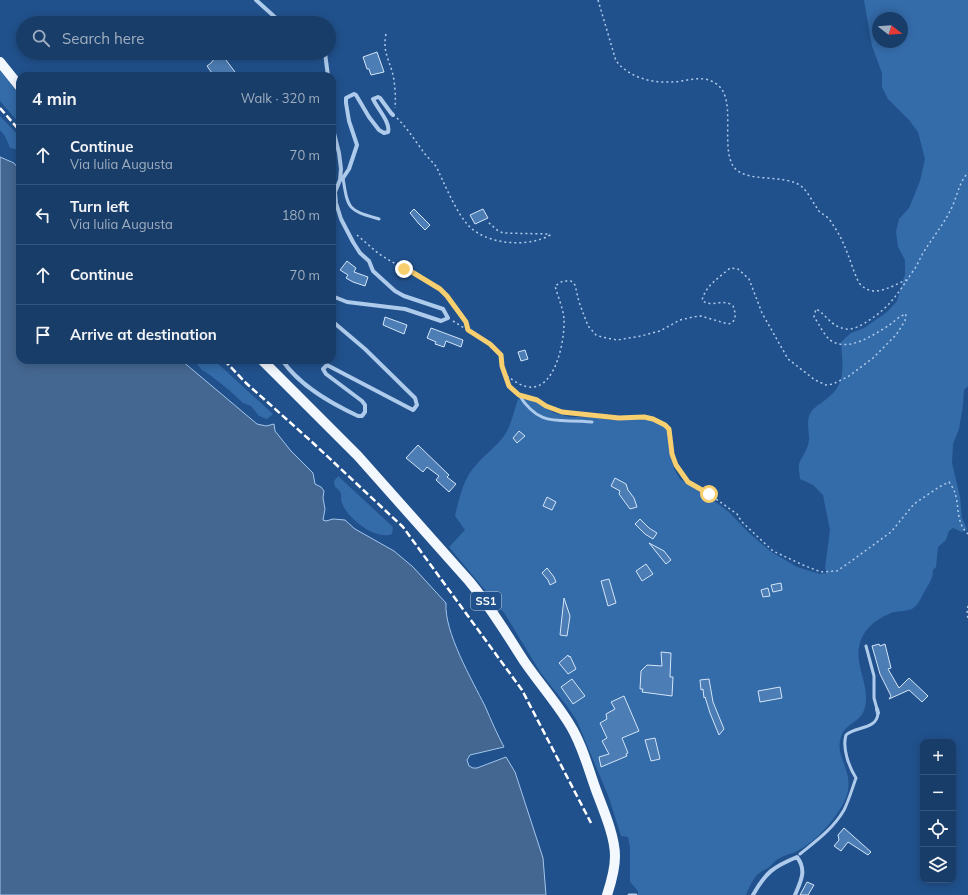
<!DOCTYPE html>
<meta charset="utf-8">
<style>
body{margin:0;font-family:Mulish,sans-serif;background:#264871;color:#f1f3f6}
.controls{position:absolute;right:12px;bottom:12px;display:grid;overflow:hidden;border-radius:8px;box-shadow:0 2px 10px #0003}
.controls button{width:36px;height:36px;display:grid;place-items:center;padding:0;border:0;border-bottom:1px solid #37567d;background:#193d69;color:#f1f3f6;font:20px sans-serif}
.compass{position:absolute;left:872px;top:12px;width:36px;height:36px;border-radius:50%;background:#193d69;box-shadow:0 2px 10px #0003;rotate:107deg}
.stop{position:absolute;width:12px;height:12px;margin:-9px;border:3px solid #f8cf6f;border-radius:50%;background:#fff}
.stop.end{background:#f8cf6f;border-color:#fff;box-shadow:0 1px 4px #0008}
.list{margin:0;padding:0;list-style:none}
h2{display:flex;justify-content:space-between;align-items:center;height:52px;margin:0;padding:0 16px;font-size:17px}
h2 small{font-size:13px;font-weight:400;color:#9faec0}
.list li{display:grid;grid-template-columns:26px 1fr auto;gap:12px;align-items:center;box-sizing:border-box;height:60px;padding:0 16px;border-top:1px solid #37567d}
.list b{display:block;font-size:15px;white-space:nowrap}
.list p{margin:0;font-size:13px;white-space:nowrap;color:#9faec0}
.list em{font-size:13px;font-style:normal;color:#9faec0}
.icon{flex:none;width:22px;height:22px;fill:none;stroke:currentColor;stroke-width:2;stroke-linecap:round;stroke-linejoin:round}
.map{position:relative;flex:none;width:968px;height:895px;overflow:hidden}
.search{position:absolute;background:#193d69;box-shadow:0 2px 10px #0003;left:16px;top:16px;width:320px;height:44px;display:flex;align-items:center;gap:10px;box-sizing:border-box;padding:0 14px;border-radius:22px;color:#9faec0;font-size:15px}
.panel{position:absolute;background:#193d69;box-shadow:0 2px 10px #0003;left:16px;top:72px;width:320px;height:292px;border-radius:12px}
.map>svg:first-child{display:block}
.green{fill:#346ba9;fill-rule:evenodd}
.water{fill:#446791;stroke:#a2c6ed}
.building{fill:#4d7db5;stroke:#d3e5f8}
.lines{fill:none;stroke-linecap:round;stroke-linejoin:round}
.path{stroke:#aecbec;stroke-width:1.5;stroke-dasharray:2 3;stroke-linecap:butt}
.lane{stroke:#aecbec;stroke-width:3}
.street{stroke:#aecbec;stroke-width:4}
.primary{stroke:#f3f8fe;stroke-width:10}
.rail{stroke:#fff;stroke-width:2.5;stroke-dasharray:7 3;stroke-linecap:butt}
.route{stroke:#f8cf6f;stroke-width:5}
.labels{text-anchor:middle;stroke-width:3;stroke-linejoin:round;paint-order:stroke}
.shield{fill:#21518c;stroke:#bccbdc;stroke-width:1}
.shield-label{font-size:11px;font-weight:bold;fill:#fff}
</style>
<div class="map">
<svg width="968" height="895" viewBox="0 0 968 895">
<rect width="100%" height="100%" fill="#21518c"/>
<path class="green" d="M864 0H968V386L964 390 963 405 959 429 953 444 952 463 960 497 962 518 967 529 962 532 953 528 949 531 946 540 938 547 936 567 933 570C933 578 930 582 926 589 922 595 919 605 912 609 907 611 900 611 894 612 879 617 864 628 860 643 854 663 867 680 866 700 865 726 844 719 840 741 838 751 842 757 845 767 850 780 850 792 843 804 833 822 817 840 799 850 793 854 786 854 780 858 775 860 772 865 768 868 765 870 761 871 758 874 752 880 749 888 746 895H638V891L630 882V847L628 837 621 836 609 798 577 721 567 706 540 672 505 614 449 547 465 530 455 516C459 499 463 479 476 465 484 455 496 447 504 436 511 426 514 411 518 399L536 401 554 413 570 417H592L609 420H651L662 424 667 430 669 449 674 469 680 479 705 494 729 512 747 531 770 551 797 567 820 574 827 573 825 568 830 530 823 495 813 485 800 479C800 475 798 469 799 464 802 456 809 448 809 439 809 430 806 419 811 412 816 405 824 402 830 396 847 382 842 361 841 342L851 333 864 328 887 312 897 301 905 274V260L898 247 896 232 899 219 909 208 920 181 925 159 918 132 909 120 888 99 882 87V73L872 46ZM878 18H902V42H878Z
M0 67 20 91V124L0 101Z
M0 116 20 137V150L10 148 5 136 0 130Z
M193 360H214L273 414 267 419 259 416 251 406 243 403 229 390 210 375 202 370Z
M338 476 393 527 392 534C376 541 347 518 342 503 339 495 345 494 335 487L334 481Z"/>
<path class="water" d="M0 157 14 163 20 171V360H181L257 424 266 426 274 424 275 431 291 451 313 473 315 484 321 487 324 491 323 498 325 509 323 520 326 521 333 519 345 520 355 529 394 551 413 567 446 603C444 632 472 680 485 706 491 720 497 734 504 747L470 755 467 760 469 766 473 768H477L506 757 515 772 543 858 546 895H0Z"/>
<path class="building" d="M377 52 384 72 371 75 369 69H367L363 57Z
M219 53H223L228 57 226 60 238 76H214L207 66 211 63Z
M414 209 430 225 425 230 419 224 410 213Z
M483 209 488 218 475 224 470 215Z
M347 261 356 268 354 272 368 277 365 286 353 282 346 278 348 275 340 270Z
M385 317 407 325 404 334 383 325Z
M431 328 463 340 461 347 446 341 444 347 435 344 436 342 427 338Z
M525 350 528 359 521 361 518 352Z
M519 431 525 436 517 443 513 438Z
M418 445 449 475 447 477 456 484 449 492 436 480 439 476 427 467 423 472 406 458Z
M615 478 626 484 628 490 634 498 637 507 630 509 619 494 620 491 611 486Z
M547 497 556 502 552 510 543 506Z
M640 519 649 528 657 533 653 539 645 534 635 524Z
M649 543 664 551 671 560 666 564Z
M646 564 653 574 642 581 636 571Z
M547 568 554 577 556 582 550 585 548 580 542 573Z
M609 579 616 603 608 606 601 581Z
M781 583 782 590 773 592 771 585Z
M768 588 770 596 763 597 761 590Z
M564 598 570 616 567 636 560 635Z
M879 644 880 646 885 644 891 668 888 669 899 688 909 678 928 696 922 702 909 690 889 699 891 696 880 674 872 646Z
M661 652 671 653 670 677H673L672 696 642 692 643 689H640L641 671 647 665 662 666Z
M568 655 569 657 570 656 576 669 568 674 559 663Z
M572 679 585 696 573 704 561 687Z
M709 679 713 702 724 729 719 735 710 713 705 697 704 698 703 689 701 690 700 680Z
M780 687 782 698 760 702 758 691Z
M624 696 639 731 622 738 628 753 626 754 627 756 601 767 599 757 609 754 602 741 607 738 600 723 607 719 606 714 615 709 611 702Z
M655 738 660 759 651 761 645 740Z
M844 828 871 852 868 855 848 842 841 851 834 846 839 840 838 835Z
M807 882 814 885 808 895H800Z"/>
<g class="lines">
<path class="path" d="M598 0 616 61C629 77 650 83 671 82 685 82 702 74 715 83 738 96 720 144 733 166 745 184 783 173 801 186 808 192 812 201 817 208 819 213 824 214 828 218 831 221 833 225 835 228 847 246 850 264 859 283 873 299 890 287 906 280
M386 34C383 49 387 56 392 71 395 82 396 97 395 108
M397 118C408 129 416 142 425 154 429 159 434 163 437 168 439 172 440 175 442 179 449 194 457 212 467 224 485 245 528 248 550 235L549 234 503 233 497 230 488 222
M357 235 379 254 404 269 413 272 440 289 447 296 466 322 468 328
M453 321 490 344 501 355 502 366 507 376 509 386 515 391
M507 376C513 380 520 386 529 387 556 390 565 339 564 319 563 308 558 297 555 286L563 281H571L575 285 579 302 588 326 596 335 602 337 617 340 641 336 660 331 680 320 693 317 701 316 728 324 732 323C737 317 735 312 733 306 731 305 729 303 727 303 718 301 709 307 702 300 706 285 719 278 730 268L738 269 749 279 762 313 788 359 815 380 826 385 833 384 849 376 873 358 896 335 905 321 906 314C899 316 894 322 888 326 873 335 848 353 830 340 824 335 819 324 814 317L816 309C827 315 831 327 846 329 853 330 862 325 868 321 890 307 899 292 913 271 918 265 920 257 925 250 933 237 943 225 950 211 957 199 958 183 968 173
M529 398C536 400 540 403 546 406 558 412 571 413 584 415
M593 416 619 418 644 417 653 419 665 425 669 429 673 455 676 465 688 482 709 494 737 514 742 522 773 551 803 565 821 572 837 571 850 562 891 532 914 504 939 487 949 482C951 485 953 488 954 490 960 505 955 522 968 534
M968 606 967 610 968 621"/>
<path class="lane" d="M343 178C348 211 349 210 379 219
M519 395C541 429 558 418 592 422
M866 646 874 676V698L877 709
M800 854C816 841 833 829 844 810 849 800 852 789 856 778 849 767 842 748 846 735 856 726 877 730 878 713
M629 895H636"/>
<path class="street" d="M256 0 277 19 285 23
M325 53 328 76
M332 125 339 153 341 169 340 180 335 192 336 203 341 219 353 242 360 253 369 261 373 271 395 291 404 296 443 309 448 318 441 321 405 309 347 302 332 296
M340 180 343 178 349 169 357 145 349 121 346 103V98L354 94 356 95 369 117 379 130 384 133 388 132C391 123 377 108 373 99L378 97 380 98 391 113 393 115
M282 360C300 386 330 403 358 416H362L365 412V405L362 401 326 374 323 369 327 365 413 410 414 409 417 405 415 398 365 349 332 321
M877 709 878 713
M753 895C766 872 773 867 797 857 807 870 801 881 795 895"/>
<path class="primary" d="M0 62 20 87
M262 360 358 456 469 581C490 606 506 633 524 661 539 683 556 702 570 725 582 744 588 768 596 790 603 809 615 836 615 856 615 869 611 883 607 895"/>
<path class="rail" d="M0 108 20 131
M224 360 246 383 312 442 403 527 522 690 591 823"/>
</g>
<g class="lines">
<path class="route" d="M404 269 412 272 440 289 447 296 466 322 468 330 490 344 501 355 502 366 509 386 519 395 537 400 546 406 562 412 619 418 644 417 653 419 665 425 669 429 672 454 676 465 688 482 709 494"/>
</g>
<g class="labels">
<rect class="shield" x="471" y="592" width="30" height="18" rx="3"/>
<g class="shield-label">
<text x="486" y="605">SS1</text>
</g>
</g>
</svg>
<div class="controls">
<button>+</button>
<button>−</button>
<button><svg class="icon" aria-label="locate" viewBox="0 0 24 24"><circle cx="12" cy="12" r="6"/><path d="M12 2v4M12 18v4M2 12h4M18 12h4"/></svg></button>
<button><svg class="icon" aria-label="layers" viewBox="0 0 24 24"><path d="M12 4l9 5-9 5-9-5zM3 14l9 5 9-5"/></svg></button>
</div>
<svg class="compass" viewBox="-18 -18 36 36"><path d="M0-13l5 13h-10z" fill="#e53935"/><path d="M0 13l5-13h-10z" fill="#9faec0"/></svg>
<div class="stop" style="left:709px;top:494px"></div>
<div class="stop end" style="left:404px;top:269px"></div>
<div class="search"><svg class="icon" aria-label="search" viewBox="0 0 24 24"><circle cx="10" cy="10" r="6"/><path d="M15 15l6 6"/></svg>Search here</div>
<section class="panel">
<h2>4 min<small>Walk · 320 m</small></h2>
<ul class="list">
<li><svg class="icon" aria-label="ahead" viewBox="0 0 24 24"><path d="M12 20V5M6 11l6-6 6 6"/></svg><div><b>Continue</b><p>Via Iulia Augusta</p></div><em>70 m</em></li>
<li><svg class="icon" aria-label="left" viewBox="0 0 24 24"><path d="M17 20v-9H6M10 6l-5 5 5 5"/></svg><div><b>Turn left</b><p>Via Iulia Augusta</p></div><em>180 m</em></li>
<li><svg class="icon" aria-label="ahead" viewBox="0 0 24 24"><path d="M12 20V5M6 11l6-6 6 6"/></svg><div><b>Continue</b></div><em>70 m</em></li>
<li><svg class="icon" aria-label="arrive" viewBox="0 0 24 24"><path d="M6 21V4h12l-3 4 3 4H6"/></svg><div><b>Arrive at destination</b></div></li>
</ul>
</section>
</div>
